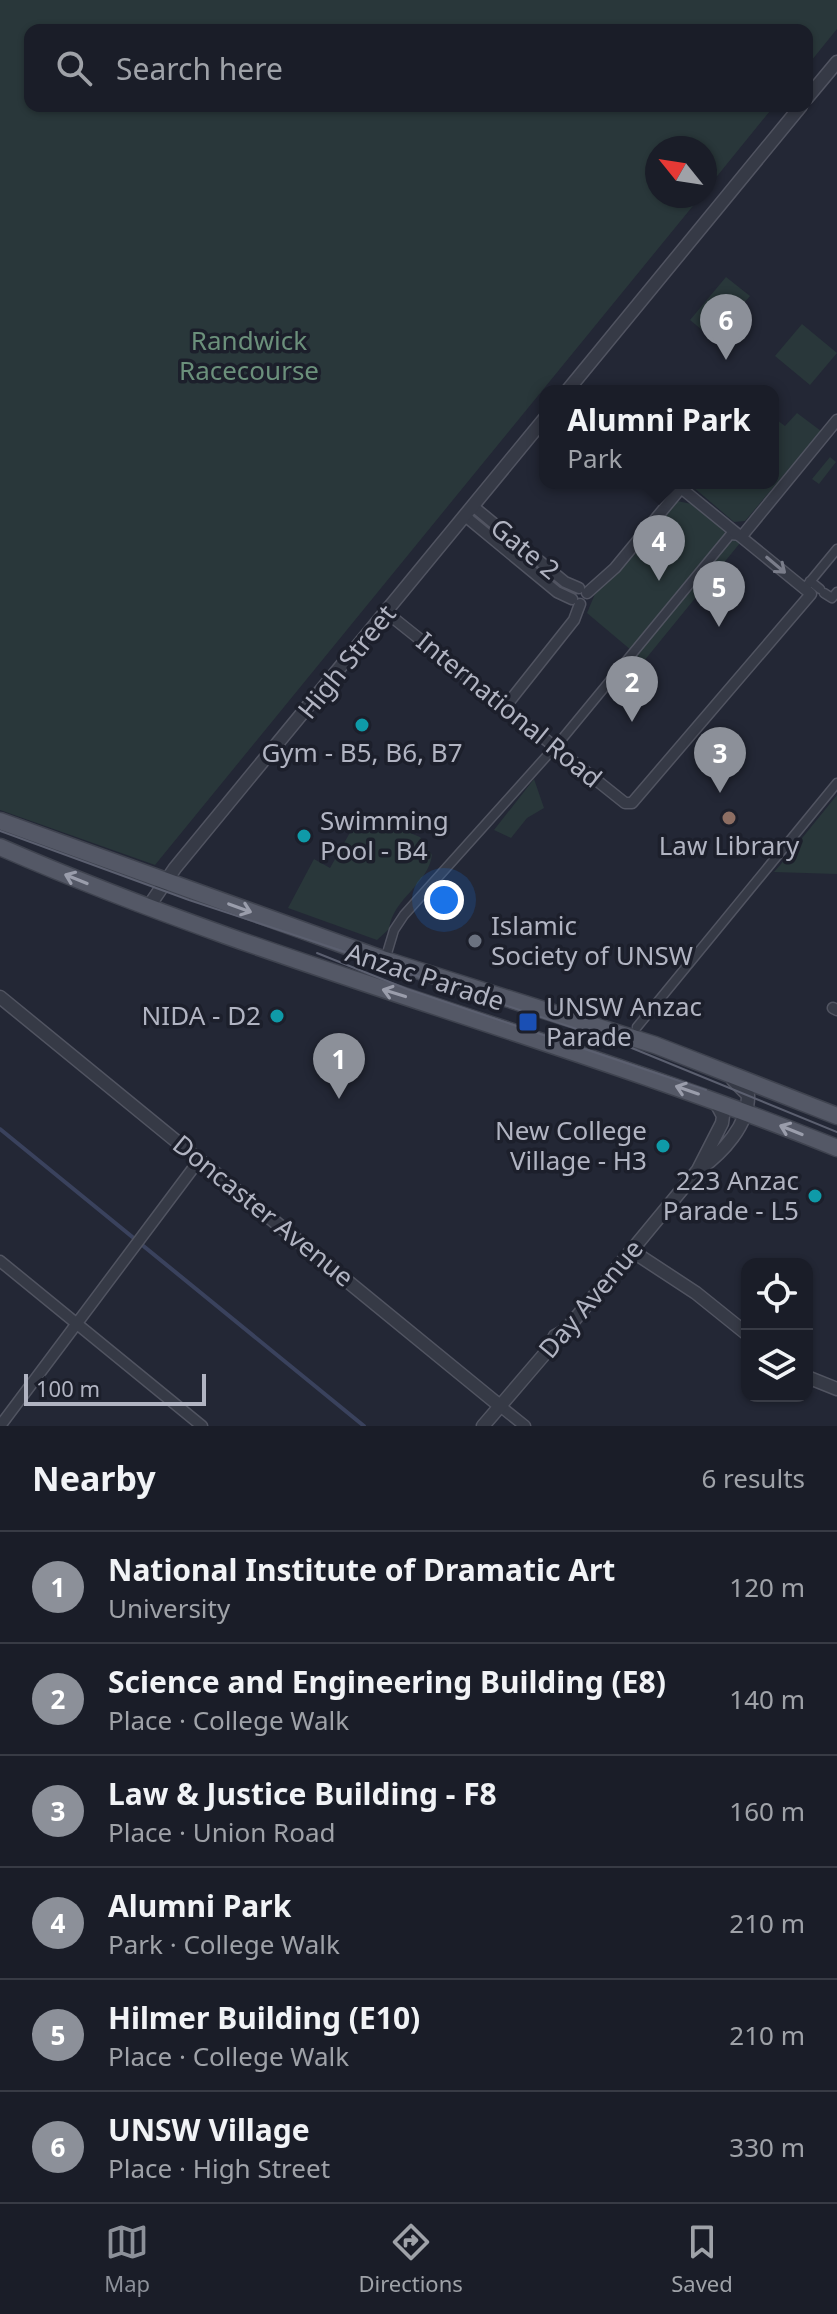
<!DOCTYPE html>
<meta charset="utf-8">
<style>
body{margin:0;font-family:"Noto Sans",sans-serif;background:#232630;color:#f1f3f6}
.controls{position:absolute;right:24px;bottom:24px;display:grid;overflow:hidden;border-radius:16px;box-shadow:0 2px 6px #0004}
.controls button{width:72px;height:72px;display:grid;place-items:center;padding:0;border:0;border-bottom:2px solid #383b45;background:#1a1d28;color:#f1f3f6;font:40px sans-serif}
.compass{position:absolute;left:645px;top:136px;width:72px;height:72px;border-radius:50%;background:#1a1d28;box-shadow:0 2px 6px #0004;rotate:300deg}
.scale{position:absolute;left:24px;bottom:20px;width:182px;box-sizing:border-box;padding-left:8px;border:4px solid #b1b4c2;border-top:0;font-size:22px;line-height:28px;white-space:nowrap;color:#b1b4c2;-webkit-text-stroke:6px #1c1f2b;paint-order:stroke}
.you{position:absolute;left:444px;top:900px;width:28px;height:28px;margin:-20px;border:6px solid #fff;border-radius:50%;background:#1a73e8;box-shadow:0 0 0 12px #1a73e833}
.badge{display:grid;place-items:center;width:52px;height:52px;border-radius:50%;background:#8c9099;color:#fff;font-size:26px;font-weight:700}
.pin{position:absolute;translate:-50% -66px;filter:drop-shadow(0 2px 4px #0008)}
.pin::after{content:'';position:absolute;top:42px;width:28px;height:24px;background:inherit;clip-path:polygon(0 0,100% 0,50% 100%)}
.popup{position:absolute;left:539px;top:385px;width:240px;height:104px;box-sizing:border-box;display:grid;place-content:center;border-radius:16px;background:#1a1d28;filter:drop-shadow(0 2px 6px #0005);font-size:26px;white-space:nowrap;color:#9fa2a8}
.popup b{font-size:30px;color:#f1f3f6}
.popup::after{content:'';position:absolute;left:50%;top:100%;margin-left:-16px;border:16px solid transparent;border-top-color:#1a1d28}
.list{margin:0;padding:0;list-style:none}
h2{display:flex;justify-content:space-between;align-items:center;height:104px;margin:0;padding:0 32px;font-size:34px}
h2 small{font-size:26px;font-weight:400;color:#9fa2a8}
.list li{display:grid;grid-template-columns:52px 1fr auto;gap:24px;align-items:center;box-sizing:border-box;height:112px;padding:0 32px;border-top:2px solid #383b45}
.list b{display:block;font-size:30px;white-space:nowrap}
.list p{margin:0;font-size:26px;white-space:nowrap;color:#9fa2a8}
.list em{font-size:26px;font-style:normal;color:#9fa2a8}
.icon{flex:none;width:44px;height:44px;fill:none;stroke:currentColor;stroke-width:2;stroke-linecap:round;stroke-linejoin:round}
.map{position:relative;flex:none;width:837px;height:1426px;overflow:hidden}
.search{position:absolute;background:#1a1d28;box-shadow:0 2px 6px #0004;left:24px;right:24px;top:24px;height:88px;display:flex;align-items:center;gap:20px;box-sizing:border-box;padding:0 28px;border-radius:16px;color:#9fa2a8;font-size:30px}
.sheet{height:776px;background:#1a1d28}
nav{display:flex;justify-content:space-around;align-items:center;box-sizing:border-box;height:112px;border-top:2px solid #383b45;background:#1a1d28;font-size:22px;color:#9fa2a8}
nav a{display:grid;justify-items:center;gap:4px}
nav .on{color:#8c9099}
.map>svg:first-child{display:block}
.green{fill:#29373a}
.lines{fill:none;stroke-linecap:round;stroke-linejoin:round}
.stream{stroke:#3a425d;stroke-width:4}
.pedestrian-casing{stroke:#515461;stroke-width:11}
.minor-casing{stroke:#515461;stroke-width:13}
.tertiary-casing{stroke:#515461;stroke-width:15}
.primary-casing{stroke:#3f434f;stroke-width:19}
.pedestrian{stroke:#363a46;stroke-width:8}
.minor{stroke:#363a46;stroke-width:10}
.tertiary{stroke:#363a46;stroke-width:12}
.primary{stroke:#545866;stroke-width:16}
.tram{stroke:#5b5f6f;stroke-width:2}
.oneway{stroke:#7a7d8a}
.oneway2{stroke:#9a9dab}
.culture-dot{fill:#0f9aa8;stroke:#1c1f2b;stroke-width:3}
.education-dot{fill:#8d6e63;stroke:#1c1f2b;stroke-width:3}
.worship-dot{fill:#6b7280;stroke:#1c1f2b;stroke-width:3}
.transit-dot{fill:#1a4fb4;stroke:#1c1f2b;stroke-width:3}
.labels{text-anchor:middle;stroke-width:7;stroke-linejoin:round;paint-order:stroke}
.park-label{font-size:26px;fill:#6b907b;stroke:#1c1f2b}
.street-label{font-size:26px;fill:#b1b4c2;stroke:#1c1f2b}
.poi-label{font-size:26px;fill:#b1b4c2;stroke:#1c1f2b;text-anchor:start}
</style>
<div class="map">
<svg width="837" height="1426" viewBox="0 0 837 1426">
<rect width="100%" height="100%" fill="#232735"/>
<path class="green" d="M0 0H837V29L807 66V30H30V106H774L705 191V148H657V196H701L155 865 0 810Z
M726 277 750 296 713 339 690 320Z
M802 324 837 353 810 385 775 356Z
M797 413 821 431 745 521 734 522 692 486 691 483H773V417L785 426Z
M830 457 836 462 819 484 812 479Z
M677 501 692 504 740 543 644 661 587 613 597 589Z
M534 779 544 808 527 818 511 838 494 830Z
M837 795V874L774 872 781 864Z
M361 813 420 837 432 855C428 885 393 898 389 929L377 940 288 908 314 859 330 868Z"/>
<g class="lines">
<path class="stream" d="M0 1129 364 1426"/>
<g class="pedestrian-casing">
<path id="pedestrian" d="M810 581 820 589
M804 589 837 549
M824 593 832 598 837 592
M385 960 394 930 404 915 562 739 730 535 742 536
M637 1027 837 783"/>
</g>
<g class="minor-casing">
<path id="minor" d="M474 507 565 582 579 588
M465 516 557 592 572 599
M742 536 837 420
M387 613 625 803H632L811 594 681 488 615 568 587 593
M505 707 574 620 580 604
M833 1008 837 1010
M0 1261 202 1426
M500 1406 525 1426
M0 1426 200 1159"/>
</g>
<g class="tertiary-casing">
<path id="tertiary" d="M807 98 837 62
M567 391 801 106
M149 906 175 868 545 418
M0 997 500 1406
M700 1169C722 1153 749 1125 748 1095L733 1080
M632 1251 696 1293 747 1334
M807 1377 837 1389
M483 1426 548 1350 555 1336 566 1330 698 1170 722 1123 723 1116 715 1101"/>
</g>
<g class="primary-casing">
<path id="primary" d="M0 821 385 960 655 1045 837 1116
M0 847C272 966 562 1037 837 1148"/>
</g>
<use href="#pedestrian" class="pedestrian"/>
<use href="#minor" class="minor"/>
<use href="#tertiary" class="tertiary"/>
<use href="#primary" class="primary"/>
<path class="tram" d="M0 831 189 900 622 1044 837 1132
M317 953 407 989 706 1090"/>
</g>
<defs><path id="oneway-shaft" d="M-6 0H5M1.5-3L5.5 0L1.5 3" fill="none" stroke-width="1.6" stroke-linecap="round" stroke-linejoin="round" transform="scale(2)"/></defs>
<use class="oneway" href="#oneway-shaft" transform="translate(776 565) rotate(40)"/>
<g class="oneway2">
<use href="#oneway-shaft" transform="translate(76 879) rotate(-158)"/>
<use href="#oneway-shaft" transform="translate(240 908) rotate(20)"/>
<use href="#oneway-shaft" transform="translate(394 993) rotate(-163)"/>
<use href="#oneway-shaft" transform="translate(687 1090) rotate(-161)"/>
<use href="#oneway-shaft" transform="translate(791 1130) rotate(-158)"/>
</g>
<g class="culture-dot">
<circle cx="362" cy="725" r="8"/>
<circle cx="304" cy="836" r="8"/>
<circle cx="277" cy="1016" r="8"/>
<circle cx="663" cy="1146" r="8"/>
<circle cx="815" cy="1196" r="8"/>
</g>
<circle class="education-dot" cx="729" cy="818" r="8"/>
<circle class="worship-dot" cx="475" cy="941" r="8"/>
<rect class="transit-dot" x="518" y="1012" width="20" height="20" rx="4"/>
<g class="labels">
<g class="park-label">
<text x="249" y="350">Randwick<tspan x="249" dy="30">Racecourse</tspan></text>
</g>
<g class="street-label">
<text transform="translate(525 549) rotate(39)" y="9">Gate 2</text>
<text transform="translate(347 662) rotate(-51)" y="9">High Street</text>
<text transform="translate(509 710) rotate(39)" y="9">International Road</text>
<text transform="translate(425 977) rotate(18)" y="9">Anzac Parade</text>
<text transform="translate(263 1211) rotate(39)" y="9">Doncaster Avenue</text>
<text transform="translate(591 1299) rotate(-50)" y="9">Day Avenue</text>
</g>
<g class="poi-label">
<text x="362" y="762" text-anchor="middle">Gym - B5, B6, B7</text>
<text x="320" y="830">Swimming<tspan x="320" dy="30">Pool - B4</tspan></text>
<text x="729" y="855" text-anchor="middle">Law Library</text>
<text x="491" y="935">Islamic<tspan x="491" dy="30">Society of UNSW</tspan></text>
<text x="546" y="1016">UNSW Anzac<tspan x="546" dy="30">Parade</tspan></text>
<text x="261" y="1025" text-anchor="end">NIDA - D2</text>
<text x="647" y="1140" text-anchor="end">New College<tspan x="647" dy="30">Village - H3</tspan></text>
<text x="799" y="1190" text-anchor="end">223 Anzac<tspan x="799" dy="30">Parade - L5</tspan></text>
</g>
</g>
</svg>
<div class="controls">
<button><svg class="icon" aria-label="locate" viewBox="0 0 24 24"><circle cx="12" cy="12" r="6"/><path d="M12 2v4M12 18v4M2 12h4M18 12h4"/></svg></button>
<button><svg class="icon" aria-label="layers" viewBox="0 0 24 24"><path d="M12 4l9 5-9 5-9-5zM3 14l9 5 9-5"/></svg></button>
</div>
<svg class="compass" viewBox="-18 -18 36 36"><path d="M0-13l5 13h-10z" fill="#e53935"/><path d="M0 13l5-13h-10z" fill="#9fa2a8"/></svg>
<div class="scale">100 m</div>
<div class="you"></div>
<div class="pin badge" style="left:339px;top:1099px">1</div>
<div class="pin badge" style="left:632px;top:722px">2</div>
<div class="pin badge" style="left:720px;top:793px">3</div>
<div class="pin badge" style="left:659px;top:581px">4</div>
<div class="popup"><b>Alumni Park</b>Park</div>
<div class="pin badge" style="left:719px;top:627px">5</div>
<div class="pin badge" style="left:726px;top:360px">6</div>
<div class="search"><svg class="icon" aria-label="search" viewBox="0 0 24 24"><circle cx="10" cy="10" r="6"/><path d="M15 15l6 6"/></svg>Search here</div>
</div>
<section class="sheet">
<h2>Nearby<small>6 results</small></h2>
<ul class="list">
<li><span class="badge">1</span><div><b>National Institute of Dramatic Art</b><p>University</p></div><em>120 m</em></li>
<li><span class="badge">2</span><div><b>Science and Engineering Building (E8)</b><p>Place · College Walk</p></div><em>140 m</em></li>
<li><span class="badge">3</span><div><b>Law &amp; Justice Building - F8</b><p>Place · Union Road</p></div><em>160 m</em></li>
<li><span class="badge">4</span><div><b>Alumni Park</b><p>Park · College Walk</p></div><em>210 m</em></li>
<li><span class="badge">5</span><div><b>Hilmer Building (E10)</b><p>Place · College Walk</p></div><em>210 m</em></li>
<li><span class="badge">6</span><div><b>UNSW Village</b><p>Place · High Street</p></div><em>330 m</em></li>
</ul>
</section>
<nav>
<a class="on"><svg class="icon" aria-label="map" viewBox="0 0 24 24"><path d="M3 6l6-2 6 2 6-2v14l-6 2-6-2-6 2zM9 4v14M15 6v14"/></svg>Map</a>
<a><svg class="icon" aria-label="directions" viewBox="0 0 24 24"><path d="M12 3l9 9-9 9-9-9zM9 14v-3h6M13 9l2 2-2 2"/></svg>Directions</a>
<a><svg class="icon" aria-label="saved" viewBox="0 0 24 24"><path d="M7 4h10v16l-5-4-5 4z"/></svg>Saved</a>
</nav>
